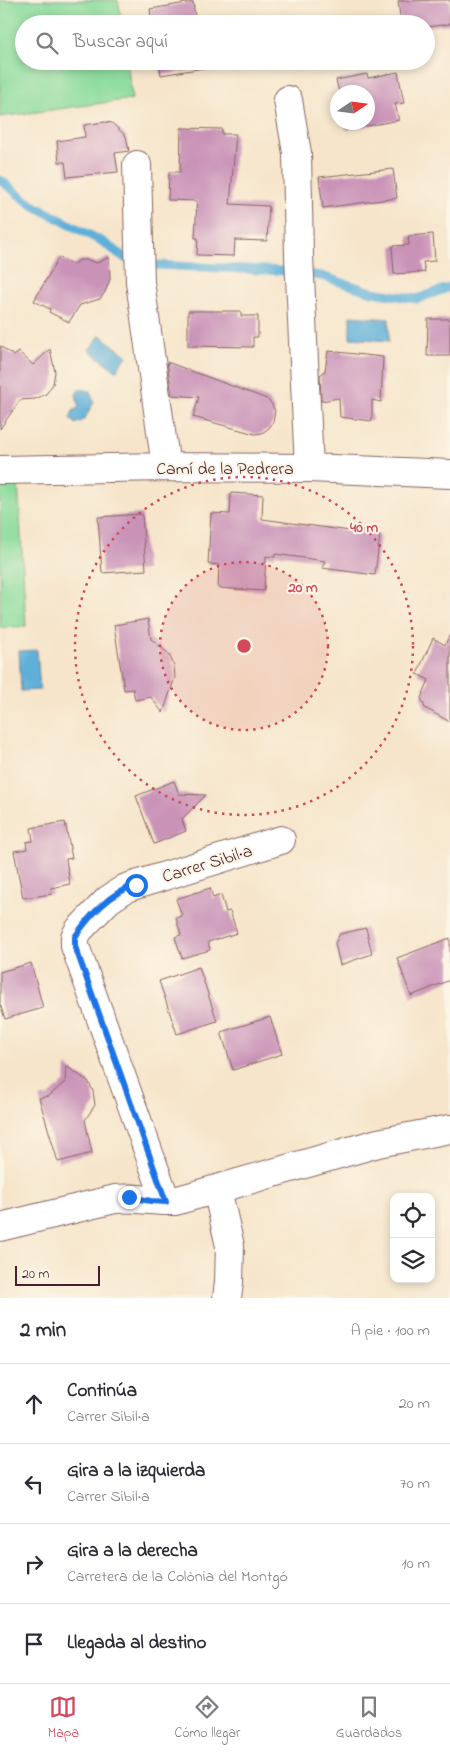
<!DOCTYPE html>
<html lang="es">
<meta charset="utf-8">
<style>
body{margin:0;font-family:"Indie Flower",sans-serif;background:#f7f7f7;color:#2b2b33}
.controls{position:absolute;right:15px;bottom:15px;display:grid;overflow:hidden;border-radius:10px;box-shadow:0 2px 8px #0003}
.controls button{width:45px;height:45px;display:grid;place-items:center;padding:0;border:0;border-bottom:1px solid #e1e1e2;background:#fff;color:#2b2b33;font:25px sans-serif}
.compass{position:absolute;left:330px;top:85px;width:45px;height:45px;border-radius:50%;background:#fff;box-shadow:0 2px 8px #0003;rotate:77deg}
.scale{position:absolute;left:15px;bottom:12px;width:85px;box-sizing:border-box;padding-left:5px;border:2px solid #4a1f2b;border-top:0;font-size:14px;line-height:18px;white-space:nowrap;color:#4a1f2b;-webkit-text-stroke:4px #fcf5e5;paint-order:stroke}
.stop{position:absolute;width:15px;height:15px;margin:-11px;border:4px solid #1a73e8;border-radius:50%;background:#fff}
.stop.end{background:#1a73e8;border-color:#fff;box-shadow:0 1px 5px #0008}
.list{margin:0;padding:0;list-style:none}
h2{display:flex;justify-content:space-between;align-items:center;height:65px;margin:0;padding:0 20px;font-size:21px}
h2 small{font-size:16px;font-weight:400;color:#7c7c81}
.list li{display:grid;grid-template-columns:32px 1fr auto;gap:15px;align-items:center;box-sizing:border-box;height:80px;padding:0 20px;border-top:1px solid #e1e1e2}
.list b{display:block;font-size:19px;white-space:nowrap}
.list p{margin:0;font-size:16px;white-space:nowrap;color:#7c7c81}
.list em{font-size:16px;font-style:normal;color:#7c7c81}
.icon{flex:none;width:28px;height:28px;fill:none;stroke:currentColor;stroke-width:2;stroke-linecap:round;stroke-linejoin:round}
.map{position:relative;flex:none;width:450px;height:1298px;overflow:hidden}
.search{position:absolute;background:#fff;box-shadow:0 2px 8px #0003;left:15px;right:15px;top:15px;height:55px;display:flex;align-items:center;gap:12px;box-sizing:border-box;padding:0 18px;border-radius:28px;color:#7c7c81;font-size:19px}
.sheet{height:385px;background:#fff}
nav{display:flex;justify-content:space-around;align-items:center;box-sizing:border-box;height:70px;border-top:1px solid #e1e1e2;background:#fff;font-size:14px;color:#7c7c81}
nav a{display:grid;justify-items:center;gap:2px}
nav .on{color:#d1495b}
.map>svg:first-child{display:block}
.green{fill:#89db9b;stroke:#6a7d63}
.water{fill:#5eb0d9;stroke:#546882}
.lines{fill:none;stroke-linecap:round;stroke-linejoin:round}
.stream{stroke:#5eb0d9;stroke-width:9}
.building{fill:#c993b8}
.minor-casing{stroke:#866463;stroke-width:30}
.minor{stroke:#fff;stroke-width:28}
.route{stroke:#1a73e8;stroke-width:6}
.ring{fill:none;stroke:#d1495b;stroke-width:2.5;stroke-dasharray:2.5 5}
.labels{text-anchor:middle;stroke-width:4;stroke-linejoin:round;paint-order:stroke}
.street-label{font-size:18px;fill:#4a1f2b;stroke:#fcf5e5}
.centre{fill:#d1495b;stroke:#fcf5e5;stroke-width:2.5}
.ring-label{font-size:15px;text-anchor:middle;font-weight:bold;fill:#d1495b;stroke:#fcf5e5;stroke-width:4;stroke-linejoin:round;paint-order:stroke}
</style>
<div class="map">
<svg width="450" height="1298" viewBox="0 0 450 1298">
<rect width="100%" height="100%" fill="#fcf5e5"/>
<filter id="ink" filterUnits="userSpaceOnUse"><feTurbulence type="fractalNoise" baseFrequency=".02" numOctaves="2"/><feDisplacementMap in="SourceGraphic" scale="10" xChannelSelector="R" yChannelSelector="G"/><feConvolveMatrix kernelMatrix="1 2 1 2 8 2 1 2 1" color-interpolation-filters="sRGB"/></filter>
<filter id="wash" filterUnits="userSpaceOnUse"><feTurbulence type="fractalNoise" baseFrequency=".0096" numOctaves="4" result="noise"/><feDisplacementMap in="SourceGraphic" scale="20" xChannelSelector="R" yChannelSelector="G"/><feGaussianBlur stdDeviation="1.12" result="paint"/><feColorMatrix in="noise" values="0 0 0 0 0 0 0 0 0 0 0 0 0 0 0 0 0 1.4 0 .05"/><feComposite in="paint" operator="in"/></filter>
<g filter="url(#wash)">
<rect width="100%" height="100%" fill="#f6e5cb"/>
<path class="green" d="M0 0H118L122 24H24V61H127L132 99 0 117Z
M18 481 26 626 0 628V482Z"/>
<path class="water" d="M350 316 389 319V341L350 338Z
M100 335 127 356 116 371 89 350Z
M80 389 90 391 94 402 84 420 75 424 70 418 73 411 79 407 76 394Z
M37 650 40 690 21 691 19 651Z"/>
<g class="lines">
<path class="stream" d="M0 180 31 204 103 242 125 258 136 262 156 265 286 271 321 276 372 292 417 299 450 287"/>
</g>
<g id="blocks">
<path class="building" d="M450 0V24L426 27V24H401L398 1Z
M193 2 196 24H152L150 9Z
M159 61H202L204 68 161 75Z
M398 72 404 103 395 104 399 120 346 130 345 122H368V92H339L336 80 367 74 368 78Z
M105 122 112 123 126 136 129 151 115 153 118 172 67 177 65 162H59L57 141 85 137 84 125Z
M181 128 222 129V134H236L230 204 269 206 267 241 235 240 234 256 197 255 198 238H195L197 201 168 200 169 172H180Z
M393 169 397 198 323 208 319 177Z
M433 234 435 261 423 262 425 272 394 274 392 246 409 245 408 236Z
M59 257 73 265 80 260H87L97 263 109 257 110 279 105 292 100 299 80 305 69 322 49 312 50 309 34 301Z
M188 311H241V316H258V337H253V347L188 346Z
M428 319H450V356H427Z
M0 346 14 356 19 352 33 365 50 349 55 372 53 384 46 394 35 399 20 400 0 429Z
M328 351 383 357 381 402 372 400V421L340 417 339 398 321 401 320 375 325 371Z
M167 362 267 399 271 403 275 411 273 422 269 428 262 433 255 434 193 417 199 397 172 395Z
M231 493 263 495 262 519 380 535 375 575 322 568 325 561 275 554V557L266 556 264 591 218 588 219 565 208 564 211 513 230 514Z
M142 514 146 570 102 573 98 517Z
M148 619 151 639 169 654 174 666 175 677 163 713 151 697 135 700 133 689 124 690 114 625Z
M450 634V722L425 708 421 698 429 680 417 674 433 638 445 645Z
M174 781 179 794 206 795 182 819 186 831 154 844 136 796Z
M65 822 72 858 66 859 70 884 51 888 52 894 23 898 14 851 27 849 26 842 33 841 31 828Z
M210 888 213 898 221 895 226 912 230 911 237 933 208 942 210 950 182 958 175 937 181 935 176 918 182 916 176 899Z
M366 928 372 954 340 965 335 943 340 934Z
M450 938V980L411 996 397 958Z
M31 963 43 1008 5 1019 0 1004V972Z
M199 967 217 1021 177 1034 159 981Z
M270 1017 282 1054 233 1070 221 1032Z
M66 1066 88 1081 93 1091 95 1105 85 1120 92 1153 58 1162 39 1098 49 1096 65 1082Z"/>
</g>
</g>
<g filter="url(#ink)">
<use href="#blocks" fill-opacity="0" stroke="#866463" stroke-width="1"/>
<g class="lines">
<g class="minor-casing">
<path id="minor" d="M288 100 297 153 299 256 309 468
M137 165 140 282 166 467
M0 470 166 467 309 468 450 474
M217 1189 230 1246 229 1282 227 1298
M166 1201 75 946V937L79 930 108 900 126 888 281 840
M0 1227 115 1199C135 1197 154 1202 175 1201L378 1143 450 1129"/>
</g>
<use href="#minor" class="minor"/>
</g>
</g>
<g class="lines" filter="url(#ink)">
<path class="route" d="M129 1197 151 1201 166 1202 75 946V937C89 916 111 892 136 885"/>
</g>
<circle cx="244" cy="646" r="84" fill="#d1495b" fill-opacity=".12"/>
<g class="ring">
<circle cx="244" cy="646" r="84"/>
<circle cx="244" cy="646" r="169"/>
</g>
<g class="labels">
<g class="street-label">
<text x="225" y="474">Camí de la Pedrera</text>
<text transform="translate(207 863) rotate(-17)" y="6">Carrer Sibil·a</text>
</g>
</g>
<circle cx="244" cy="646" r="8" class="centre"/>
<g class="ring-label">
<text x="364" y="532">40 m</text>
<text x="303" y="592">20 m</text>
</g>
</svg>
<div class="controls">
<button><svg class="icon" aria-label="locate" viewBox="0 0 24 24"><circle cx="12" cy="12" r="6"/><path d="M12 2v4M12 18v4M2 12h4M18 12h4"/></svg></button>
<button><svg class="icon" aria-label="layers" viewBox="0 0 24 24"><path d="M12 4l9 5-9 5-9-5zM3 14l9 5 9-5"/></svg></button>
</div>
<svg class="compass" viewBox="-18 -18 36 36"><path d="M0-13l5 13h-10z" fill="#e53935"/><path d="M0 13l5-13h-10z" fill="#7c7c81"/></svg>
<div class="scale">20 m</div>
<div class="stop" style="left:136px;top:885px"></div>
<div class="stop end" style="left:129px;top:1197px"></div>
<div class="search"><svg class="icon" aria-label="search" viewBox="0 0 24 24"><circle cx="10" cy="10" r="6"/><path d="M15 15l6 6"/></svg>Buscar aquí</div>
</div>
<section class="sheet">
<h2>2 min<small>A pie · 100 m</small></h2>
<ul class="list">
<li><svg class="icon" aria-label="ahead" viewBox="0 0 24 24"><path d="M12 20V5M6 11l6-6 6 6"/></svg><div><b>Continúa</b><p>Carrer Sibil·a</p></div><em>20 m</em></li>
<li><svg class="icon" aria-label="left" viewBox="0 0 24 24"><path d="M17 20v-9H6M10 6l-5 5 5 5"/></svg><div><b>Gira a la izquierda</b><p>Carrer Sibil·a</p></div><em>70 m</em></li>
<li><svg class="icon" aria-label="right" viewBox="0 0 24 24"><path d="M7 20v-9h11M14 6l5 5-5 5"/></svg><div><b>Gira a la derecha</b><p>Carretera de la Colònia del Montgó</p></div><em>10 m</em></li>
<li><svg class="icon" aria-label="arrive" viewBox="0 0 24 24"><path d="M6 21V4h12l-3 4 3 4H6"/></svg><div><b>Llegada al destino</b></div></li>
</ul>
</section>
<nav>
<a class="on"><svg class="icon" aria-label="map" viewBox="0 0 24 24"><path d="M3 6l6-2 6 2 6-2v14l-6 2-6-2-6 2zM9 4v14M15 6v14"/></svg>Mapa</a>
<a><svg class="icon" aria-label="directions" viewBox="0 0 24 24"><path d="M12 3l9 9-9 9-9-9zM9 14v-3h6M13 9l2 2-2 2"/></svg>Cómo llegar</a>
<a><svg class="icon" aria-label="saved" viewBox="0 0 24 24"><path d="M7 4h10v16l-5-4-5 4z"/></svg>Guardados</a>
</nav>
